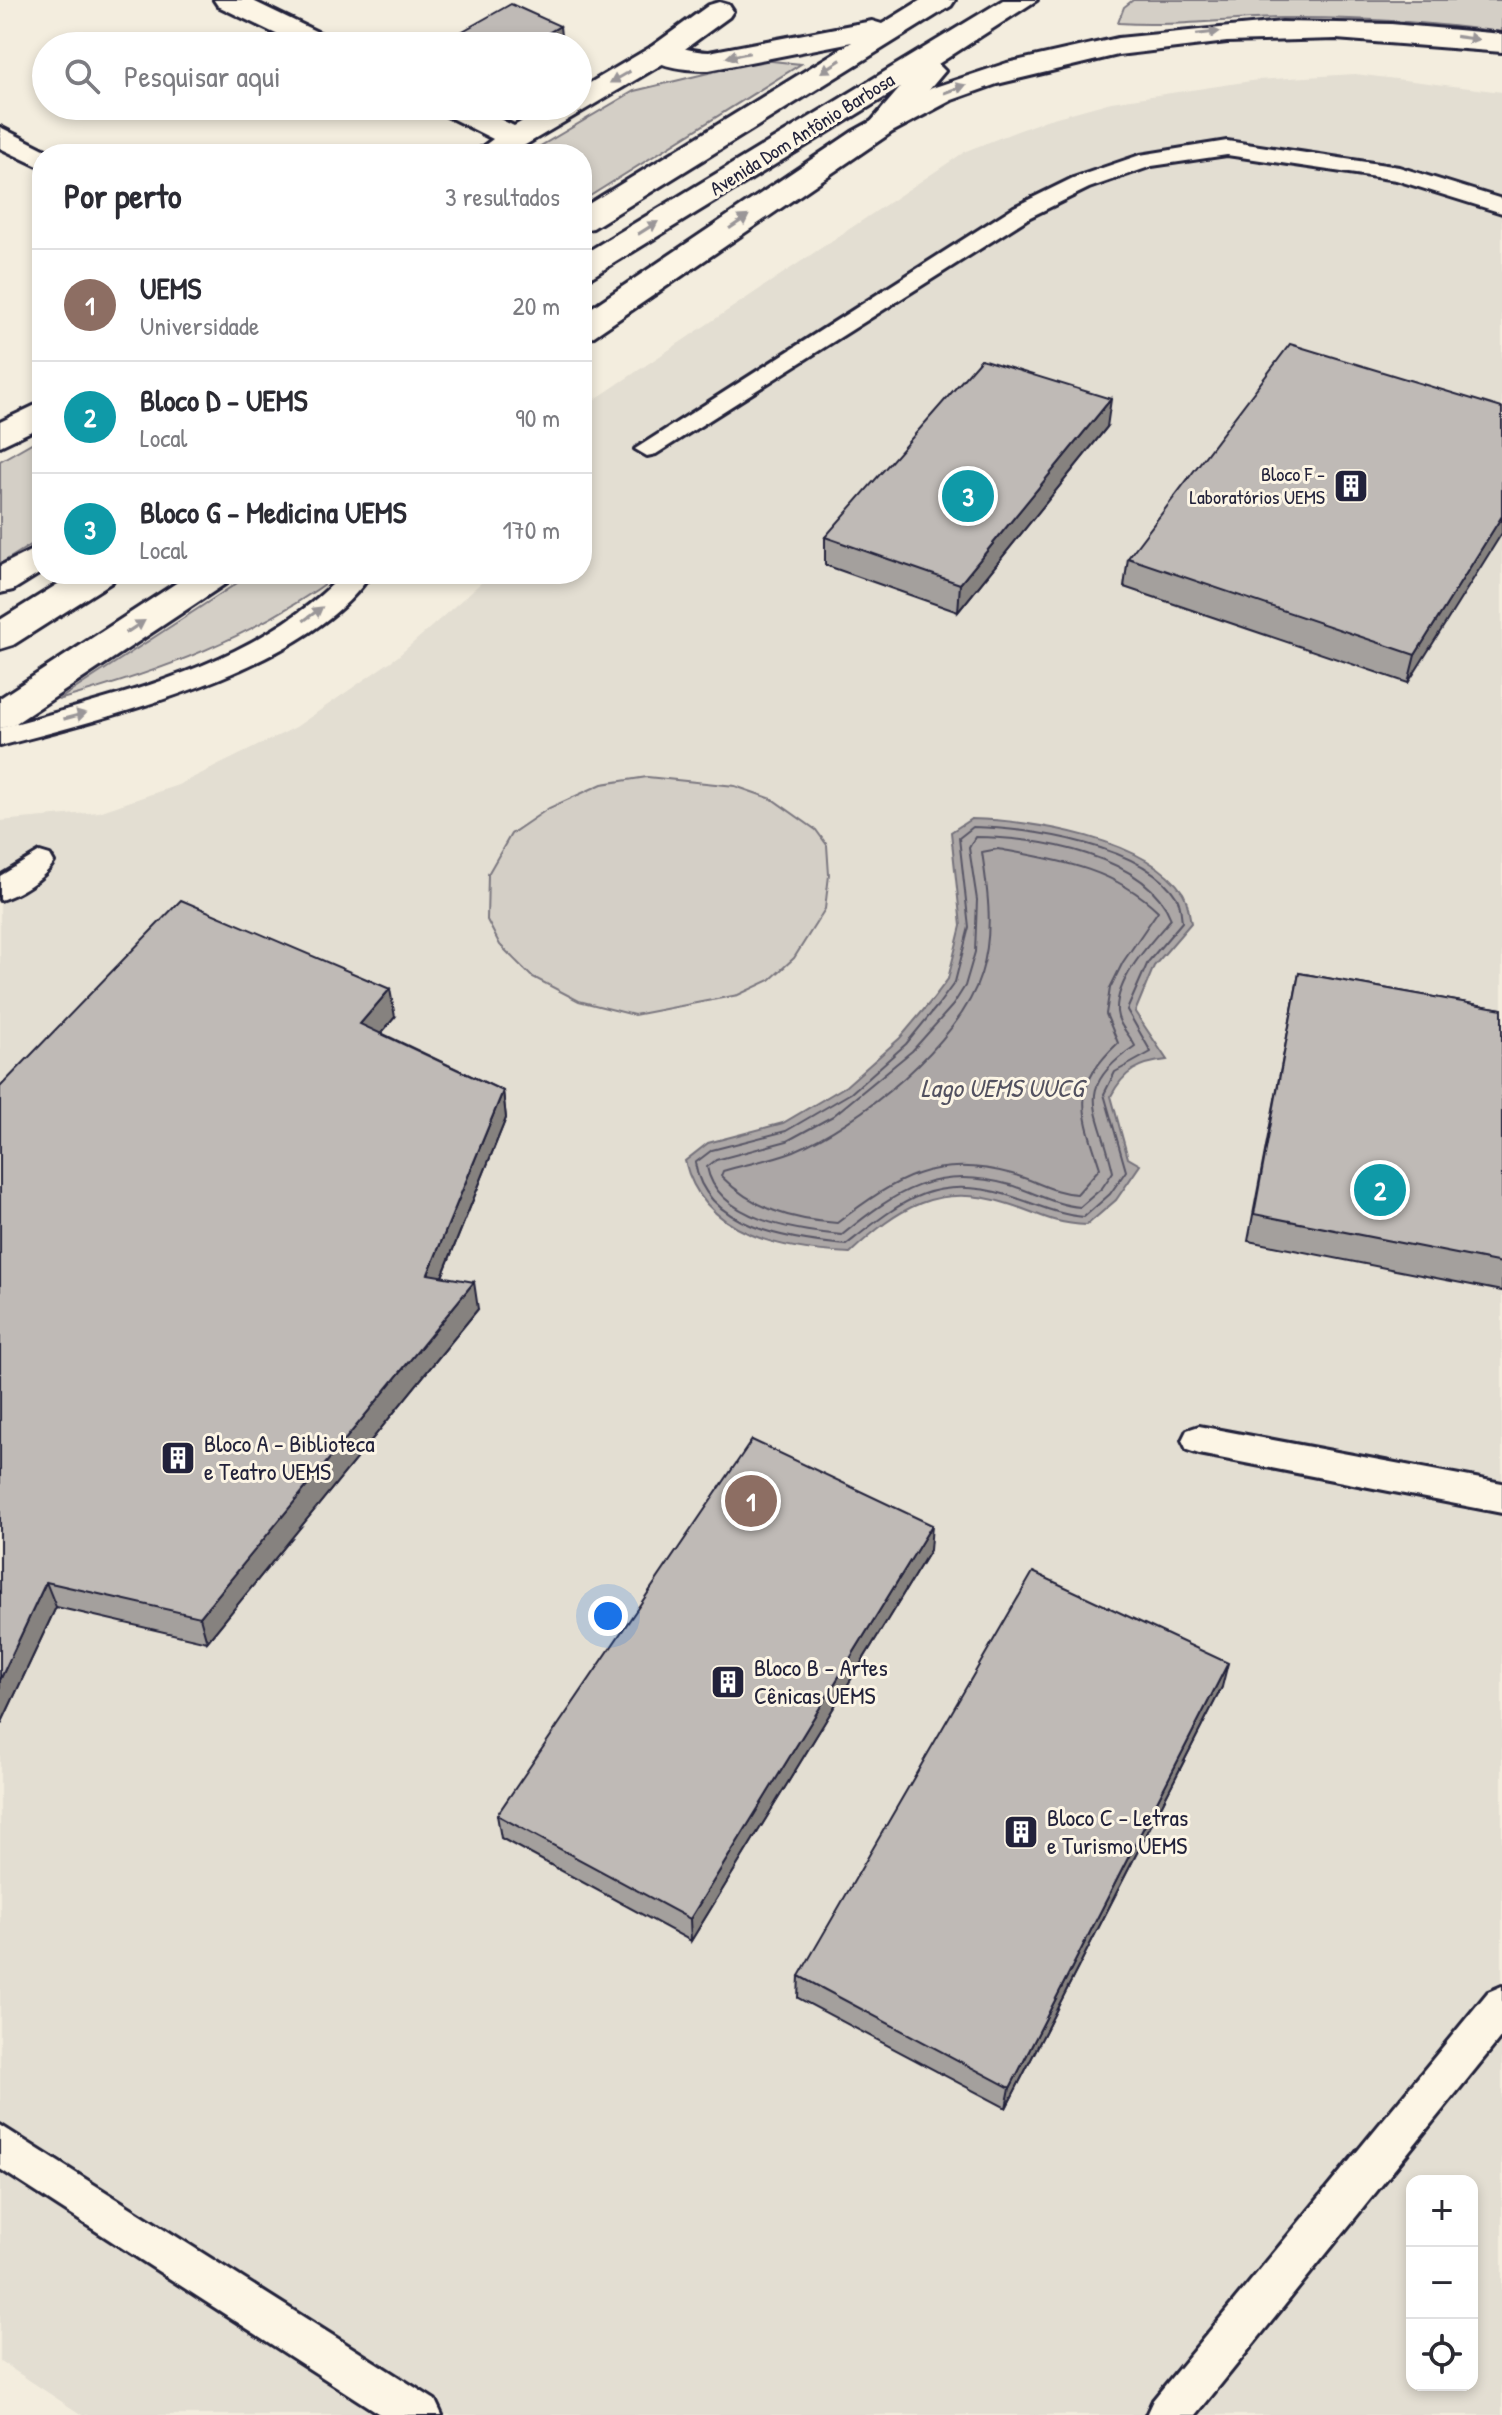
<!DOCTYPE html>
<html lang="pt">
<meta charset="utf-8">
<style>
body{margin:0;font-family:"Patrick Hand",sans-serif;background:#f2f2f3;color:#2b2b33}
.controls{position:absolute;right:24px;bottom:24px;display:grid;overflow:hidden;border-radius:16px;box-shadow:0 4px 12px #0003}
.controls button{width:72px;height:72px;display:grid;place-items:center;padding:0;border:0;border-bottom:2px solid #e1e1e2;background:#fff;color:#2b2b33;font:40px sans-serif}
.you{position:absolute;left:608px;top:1616px;width:28px;height:28px;margin:-20px;border:6px solid #fff;border-radius:50%;background:#1a73e8;box-shadow:0 0 0 12px #1a73e833}
.badge{display:grid;place-items:center;width:52px;height:52px;border-radius:50%;background:#0f766e;color:#fff;font-size:26px;font-weight:700}
.pin{position:absolute;translate:-50% -50%;border:4px solid #fff;box-shadow:0 2px 8px #0006}
.list{margin:0;padding:0;list-style:none}
h2{display:flex;justify-content:space-between;align-items:center;height:104px;margin:0;padding:0 32px;font-size:34px}
h2 small{font-size:26px;font-weight:400;color:#7c7c81}
.list li{display:grid;grid-template-columns:52px 1fr auto;gap:24px;align-items:center;box-sizing:border-box;height:112px;padding:0 32px;border-top:2px solid #e1e1e2}
.list b{display:block;font-size:30px;white-space:nowrap}
.list p{margin:0;font-size:26px;white-space:nowrap;color:#7c7c81}
.list em{font-size:26px;font-style:normal;color:#7c7c81}
.icon{flex:none;width:44px;height:44px;fill:none;stroke:currentColor;stroke-width:2;stroke-linecap:round;stroke-linejoin:round}
.map{position:relative;flex:none;width:1502px;height:2415px;overflow:hidden}
.search{position:absolute;background:#fff;box-shadow:0 4px 12px #0003;left:32px;top:32px;width:560px;height:88px;display:flex;align-items:center;gap:20px;box-sizing:border-box;padding:0 28px;border-radius:44px;color:#7c7c81;font-size:30px}
.panel{position:absolute;background:#fff;box-shadow:0 4px 12px #0003;left:32px;top:144px;width:560px;height:440px;border-radius:32px}
.map>svg:first-child{display:block}
.built{fill:#e3ded2;fill-rule:evenodd}
.green{fill:#d4cfc6;stroke:#7b7880;stroke-width:2}
.water{fill:#aca7a6;stroke:#75727b;stroke-width:2}
.lines{fill:none;stroke-linecap:round;stroke-linejoin:round}
.shore{stroke:#595766;stroke-width:2}
.lane-casing{stroke:#22223b;stroke-width:6}
.street-casing{stroke:#22223b;stroke-width:6}
.secondary-casing{stroke:#22223b;stroke-width:6}
.primary-casing{stroke:#22223b;stroke-width:6}
.lane{fill:#fcf5e5;fill-rule:evenodd}
.street{fill:#fcf5e5;fill-rule:evenodd}
.secondary{fill:#fcf5e5;fill-rule:evenodd}
.primary{fill:#fcf5e5;fill-rule:evenodd}
.wall{fill:#a4a09d;stroke:#22223b;stroke-width:2}
.shaded-wall{fill:#86827f;stroke:#22223b;stroke-width:2}
.building{fill:#bfbab6;stroke:#22223b;stroke-width:2}
.oneway{fill:#9a9698}
.labels{text-anchor:middle;stroke-width:6;stroke-linejoin:round;paint-order:stroke}
.far-street-label{font-size:20px;fill:#22223b;stroke:#fcf5e5}
.far-poi-label{font-size:20px;fill:#22223b;stroke:#fcf5e5;text-anchor:end}
.poi-label{font-size:24px;fill:#22223b;stroke:#fcf5e5;text-anchor:start}
.water-label{font-size:26px;font-style:italic;fill:#525160;stroke:#fcf5e5}
</style>
<div class="map">
<svg width="1502" height="2415" viewBox="0 0 1502 2415">
<rect width="100%" height="100%" fill="#f3edde"/>
<filter id="ink" filterUnits="userSpaceOnUse"><feTurbulence type="fractalNoise" baseFrequency=".0125" numOctaves="2"/><feDisplacementMap in="SourceGraphic" scale="16" xChannelSelector="R" yChannelSelector="G"/><feConvolveMatrix kernelMatrix="1 2 1 2 8 2 1 2 1" color-interpolation-filters="sRGB"/></filter>
<g filter="url(#ink)">
<path class="built" d="M1355 74 1502 92V2415H82L0 2361V821L99 812 178 785 296 727 397 657 491 574H582V408L966 151 1046 120 1111 102 1258 80ZM1412 2181H1472V2385H1412Z"/>
<path class="green" d="M1133 0H1502V32C1429 22 1356 17 1282 18 1227 19 1173 27 1118 23L1124 7Z
M762 60 801 64 582 201V154H527L634 91Z
M42 437V538L0 564V461Z
M251 574H339C254 637 160 672 58 700Z
M647 777 735 786 772 799 816 830 827 845 829 875 825 909 794 958 770 980 738 995 634 1015 579 1001 531 976 500 945 487 920 488 874 511 834 549 808 602 784Z"/>
<path class="water" d="M971 819C1033 820 1147 839 1183 893 1188 901 1189 914 1191 923L1154 966 1135 1012 1167 1060C1139 1063 1124 1071 1111 1096L1128 1158 1140 1165 1116 1200 1087 1225C1047 1223 1040 1213 1005 1203 938 1182 898 1208 850 1253 784 1250 703 1236 685 1161L708 1143 783 1123 846 1086 900 1038 932 1000 948 979 961 926 951 832Z"/>
<g class="lines">
<path class="shore" d="M973 827C1029 828 1145 845 1177 898 1181 905 1181 915 1182 922L1148 962 1127 1010 1151 1052 1115 1072 1104 1094 1126 1171 1110 1194 1084 1217C1056 1215 1034 1203 1007 1195 933 1173 901 1202 846 1245 791 1240 705 1228 695 1163L712 1150 786 1131 851 1093 906 1044 938 1005 955 982 969 927 959 838Z
M975 837C1036 837 1147 855 1171 919 1151 942 1115 979 1117 1012 1118 1025 1130 1035 1135 1046 1070 1090 1100 1110 1113 1172L1102 1188 1080 1207C1055 1205 1034 1192 1010 1185 936 1164 896 1191 842 1235 797 1231 717 1220 707 1167L716 1160 787 1141 833 1116 912 1051 953 1005 965 986 975 952 977 900 969 848Z
M998 849C1057 860 1113 868 1158 911L1123 962 1110 988 1106 1014 1118 1043C1070 1088 1082 1112 1100 1168L1077 1194C1053 1193 1035 1180 1012 1174 936 1153 896 1178 837 1223 792 1220 753 1209 721 1176L723 1171C746 1164 771 1160 794 1151 859 1124 960 1043 981 974 994 934 988 892 982 852Z"/>
<g class="lane-casing">
<path id="lane" d="M1227 141 1399 167 1502 199V213L1396 180 1227 155 1152 166 1089 188 1030 217 656 454 647 456 635 449 1014 207 1073 178 1140 155Z
M343 574H371C307 671 107 717 0 746V728C118 695 255 666 343 574Z
M40 852 50 855 54 862C45 878 18 895 0 900V876Z
M1199 1426 1502 1483V1513L1199 1454 1187 1450 1182 1440 1187 1430Z
M1502 1986V2036L1196 2415H1146L1153 2400 1488 1992Z
M0 2125 435 2400 442 2415H381L0 2169Z"/>
</g>
<g class="street-casing">
<path id="street" d="M214 0H251L334 40 338 46H301L218 6Z
M719 2 729 5 733 11 729 17 671 59 510 154H473L493 139 439 112 434 106H473L514 126 549 106H578V90L651 47 709 5Z
M0 127 54 154H42V168L0 148Z
M42 402V426L0 446V422Z"/>
</g>
<g class="secondary-casing">
<path id="secondary" d="M1282 22 1391 24 1502 34V52L1336 39 1227 42 1118 55 997 84 952 100 892 132 594 336 582 339V314L852 132 932 88 1007 63 1118 38Z
M190 574H233L228 582 13 725 0 728V698Z"/>
</g>
<g class="primary-casing">
<path id="primary" d="M921 0H955L951 6 593 228 582 230V208L852 42 709 70C691 70 658 69 647 53L651 47C669 42 690 52 709 52L872 21 882 24Z
M1003 0H1037L938 64 945 71 896 129H874L870 123 900 88 593 276 582 279V255Z
M42 545V572L13 590 0 593V566Z
M74 574H117L112 582 13 645 0 649V620Z"/>
</g>
<use href="#lane" class="lane"/>
<use href="#street" class="street"/>
<use href="#secondary" class="secondary"/>
<use href="#primary" class="primary"/>
</g>
<path class="wall" d="M1502 408 1408 683 1124 587 1128 558Z
M1107 427 958 612 825 565V537Z
M1299 973 1502 1009V1291L1248 1241Z
M395 1017 381 1033 503 1091 506 1118 442 1277 478 1309 207 1642 56 1607 2 1722 0 1721V1087Z
M930 1550 691 1941 501 1838 497 1815Z
M1222 1687 1006 2108 798 1998 799 1976Z"/>
<path class="shaded-wall" d="M560 26 562 46H525Z
M1111 399 1107 427 958 612 960 584Z
M1502 516V533L1408 683 1415 655Z
M390 989 395 1017 365 1052 360 1024Z
M503 1091 506 1118 432 1301 428 1274Z
M474 1282 478 1309 207 1642 200 1617Z
M932 1525 930 1550 691 1941 690 1919Z
M46 1582 56 1607 2 1722 0 1716V1680Z
M1228 1663 1222 1687 1006 2108 1010 2088Z"/>
<path class="building" d="M511 4 560 26 525 46H436Z
M1290 344 1502 408V516L1415 655 1128 558Z
M981 359 1111 399 960 584 825 537Z
M181 900 390 989 360 1024 503 1091 428 1274 474 1282 200 1617 46 1582 0 1680V1087Z
M1299 973 1502 1009V1263L1254 1214Z
M752 1440 932 1525 690 1919 497 1815Z
M1033 1572 1228 1663 1010 2088 799 1976Z"/>
<defs><path id="oneway-solid" d="M-6-.8H1V-3.2L6.5 0L1 3.2V.8H-6Z" transform="scale(2)"/></defs>
<g class="oneway">
<use href="#oneway-solid" transform="translate(1208 33) rotate(-7)"/>
<use href="#oneway-solid" transform="translate(1467 38) rotate(8)"/>
<use href="#oneway-solid" transform="translate(738 55) rotate(169)"/>
<use href="#oneway-solid" transform="translate(831 66) rotate(148)"/>
<use href="#oneway-solid" transform="translate(620 77) rotate(150)"/>
<use href="#oneway-solid" transform="translate(955 89) rotate(-20)"/>
<use href="#oneway-solid" transform="translate(739 222) rotate(-34)"/>
<use href="#oneway-solid" transform="translate(648 228) rotate(-32)"/>
<use href="#oneway-solid" transform="translate(313 614) rotate(-36)"/>
<use href="#oneway-solid" transform="translate(135 627) rotate(-33)"/>
<use href="#oneway-solid" transform="translate(75 716) rotate(-15)"/>
</g>
</g>
<defs>
<g id="building-square" transform="scale(1.8)"><rect x="-9" y="-9" width="18" height="18" rx="4" fill="#22223b" stroke="#fcf5e5"/><path d="M-4-6H4V6H1V3H-1V6H-4ZM-2.5-4.3h1.7v1.8h-1.7ZM.8-4.3h1.7v1.8H.8ZM-2.5-1h1.7V.8h-1.7ZM.8-1h1.7V.8H.8Z" fill="#fff"/></g>
</defs>
<g fill-rule="evenodd">
<use href="#building-square" x="1351" y="486"/>
<use href="#building-square" x="178" y="1458"/>
<use href="#building-square" x="728" y="1682"/>
<use href="#building-square" x="1021" y="1832"/>
</g>
<g class="labels">
<g class="far-street-label">
<text transform="translate(802 134) rotate(-32)" y="7">Avenida Dom Antônio Barbosa</text>
</g>
<g class="far-poi-label">
<text x="1325" y="481">Bloco F -<tspan x="1325" dy="23">Laboratórios UEMS</tspan></text>
</g>
<g class="poi-label">
<text x="204" y="1452">Bloco A - Biblioteca<tspan x="204" dy="28">e Teatro UEMS</tspan></text>
<text x="754" y="1676">Bloco B - Artes<tspan x="754" dy="28">Cênicas UEMS</tspan></text>
<text x="1047" y="1826">Bloco C - Letras<tspan x="1047" dy="28">e Turismo UEMS</tspan></text>
</g>
<g class="water-label">
<text x="1002" y="1097">Lago UEMS UUCG</text>
</g>
</g>
</svg>
<div class="controls">
<button>+</button>
<button>−</button>
<button><svg class="icon" aria-label="locate" viewBox="0 0 24 24"><circle cx="12" cy="12" r="6"/><path d="M12 2v4M12 18v4M2 12h4M18 12h4"/></svg></button>
</div>
<div class="you"></div>
<div class="pin badge" style="left:751px;top:1501px;background:#8d6e63">1</div>
<div class="pin badge" style="left:1380px;top:1190px;background:#0f9aa8">2</div>
<div class="pin badge" style="left:968px;top:496px;background:#0f9aa8">3</div>
<div class="search"><svg class="icon" aria-label="search" viewBox="0 0 24 24"><circle cx="10" cy="10" r="6"/><path d="M15 15l6 6"/></svg>Pesquisar aqui</div>
<section class="panel">
<h2>Por perto<small>3 resultados</small></h2>
<ul class="list">
<li><span class="badge" style="background:#8d6e63">1</span><div><b>UEMS</b><p>Universidade</p></div><em>20 m</em></li>
<li><span class="badge" style="background:#0f9aa8">2</span><div><b>Bloco D - UEMS</b><p>Local</p></div><em>90 m</em></li>
<li><span class="badge" style="background:#0f9aa8">3</span><div><b>Bloco G - Medicina UEMS</b><p>Local</p></div><em>170 m</em></li>
</ul>
</section>
</div>
